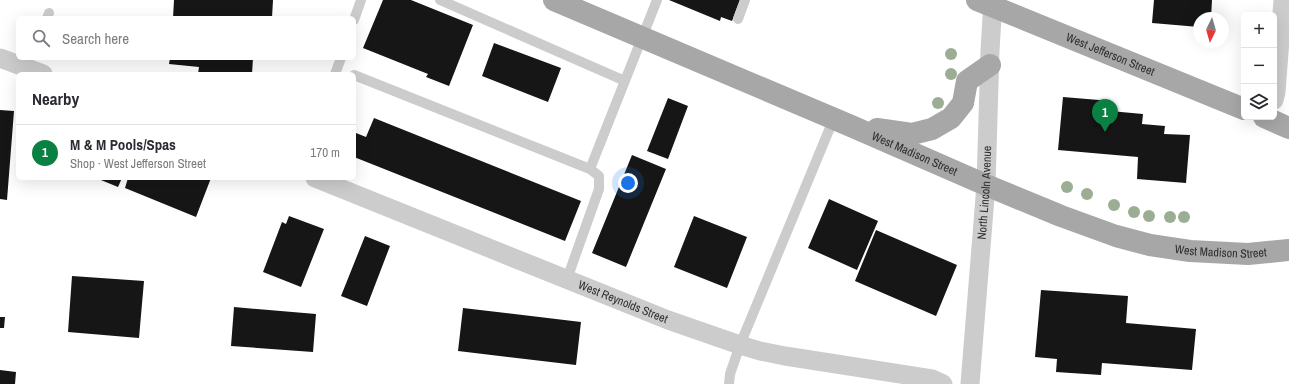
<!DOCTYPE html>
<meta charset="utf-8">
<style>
body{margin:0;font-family:"Archivo Narrow",sans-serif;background:#f2f2f3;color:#2b2b33}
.controls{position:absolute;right:12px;top:12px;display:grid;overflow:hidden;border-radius:6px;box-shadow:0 4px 16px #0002}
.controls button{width:36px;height:36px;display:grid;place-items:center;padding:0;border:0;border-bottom:1px solid #e1e1e2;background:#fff;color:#2b2b33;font:20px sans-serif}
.compass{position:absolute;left:1193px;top:12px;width:36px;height:36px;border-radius:50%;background:#fff;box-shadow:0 4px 16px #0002;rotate:185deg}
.you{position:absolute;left:628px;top:183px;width:14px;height:14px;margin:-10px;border:3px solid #fff;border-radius:50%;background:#1a73e8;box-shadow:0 0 0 6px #1a73e833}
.badge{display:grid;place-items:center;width:26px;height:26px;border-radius:50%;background:#0b8043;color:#fff;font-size:13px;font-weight:700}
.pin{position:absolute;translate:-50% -33px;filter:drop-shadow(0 1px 2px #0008)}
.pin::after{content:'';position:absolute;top:21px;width:14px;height:12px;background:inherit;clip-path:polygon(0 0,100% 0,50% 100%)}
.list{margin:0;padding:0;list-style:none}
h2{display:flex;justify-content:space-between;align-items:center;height:52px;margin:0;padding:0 16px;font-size:17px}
h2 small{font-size:13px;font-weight:400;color:#7c7c81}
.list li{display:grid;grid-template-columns:26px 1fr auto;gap:12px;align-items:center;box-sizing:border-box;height:56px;padding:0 16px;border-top:1px solid #e1e1e2}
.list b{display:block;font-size:15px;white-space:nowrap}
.list p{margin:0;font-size:13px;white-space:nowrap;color:#7c7c81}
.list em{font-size:13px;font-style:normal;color:#7c7c81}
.icon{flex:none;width:22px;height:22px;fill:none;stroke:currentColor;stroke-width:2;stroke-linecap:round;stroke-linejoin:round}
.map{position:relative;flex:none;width:1289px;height:384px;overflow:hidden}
.search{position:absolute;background:#fff;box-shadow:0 4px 16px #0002;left:16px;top:16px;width:340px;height:44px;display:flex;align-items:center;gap:10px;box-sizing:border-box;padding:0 14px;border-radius:6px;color:#7c7c81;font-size:15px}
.panel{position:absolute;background:#fff;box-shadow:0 4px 16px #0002;left:16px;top:72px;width:340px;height:108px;border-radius:6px}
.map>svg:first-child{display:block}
.building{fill:#161616}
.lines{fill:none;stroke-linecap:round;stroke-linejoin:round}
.lane{stroke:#ccc;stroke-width:10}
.street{stroke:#ccc;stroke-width:19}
.primary{stroke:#a7a7a7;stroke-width:22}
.tree{fill:#9bae94}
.labels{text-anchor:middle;stroke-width:4;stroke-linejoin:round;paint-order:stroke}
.street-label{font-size:12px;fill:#2f2f2f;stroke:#fff}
</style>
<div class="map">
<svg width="1289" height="384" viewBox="0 0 1289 384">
<rect width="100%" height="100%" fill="#fff"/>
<path class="building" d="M174 0H273L272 18H173Z
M383 0H411L473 25 449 86 426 77 428 74 363 48Z
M669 0H740L732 21 721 17 720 21Z
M1154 0H1212L1211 18H1199V27L1152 23Z
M494 43 561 68 548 102 482 76Z
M170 58H253L252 74H198L199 67 169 64Z
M1063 97 1111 101 1110 111 1143 114 1142 124 1165 126 1164 134 1190 135 1186 183 1137 179 1138 157 1058 150Z
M668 98 688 106 668 159 647 151Z
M0 110 14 111 7 200 0 199Z
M374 118 581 201 565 241 354 157V139L356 133 366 137Z
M632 155 666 169 626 267 592 253Z
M96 178H122L118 187Z
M128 178H211L196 217 125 188Z
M829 199 878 221 857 270 808 248Z
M289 216 324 229 301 287 263 272 282 222 286 224Z
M694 216 747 237 727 288 674 267Z
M876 230 957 265 936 316 855 281Z
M365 236 390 246 367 306 341 296Z
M72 276 144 281 139 338 68 332Z
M1041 290 1128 296 1126 323 1196 329 1192 370 1102 363 1101 375 1056 372 1057 359 1035 357Z
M234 307 316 314 313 352 231 346Z
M463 308 581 322 576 365 458 351Z
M0 317H5L4 328H0Z
M0 370 16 372 15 384H0Z"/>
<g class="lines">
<path class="lane" d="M440 0 625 81
M47 18 49 13
M738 19 745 0
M354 20 361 0
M335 74 341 58
M354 75 590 169
M567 279 599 189V176L590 169 657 0
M729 384 730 374 740 345 834 118"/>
<g class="street">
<path d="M0 58 43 74"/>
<path d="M1274 100 1276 92 1283 0"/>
<path id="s1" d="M315 178 668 320 740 345 760 351 785 356 932 379 943 384"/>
<path id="s2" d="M970 384 986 185 990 51 993 0"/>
</g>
<g class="primary">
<path id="s3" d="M554 0 851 126 986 185 1061 216 1116 236 1150 245 1190 251 1248 254 1289 250"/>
<path id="s4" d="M977 0 1244 109"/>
<path d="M1264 117 1289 128"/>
<path d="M877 129 912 134 932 129 951 118 963 103 967 81 990 65"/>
</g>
</g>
<g class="tree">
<circle cx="951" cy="54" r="6"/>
<circle cx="951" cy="74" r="6"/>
<circle cx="938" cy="103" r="6"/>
<circle cx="1067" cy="187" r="6"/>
<circle cx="1087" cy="194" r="6"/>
<circle cx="1114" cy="205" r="6"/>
<circle cx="1134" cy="212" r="6"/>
<circle cx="1149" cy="216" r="6"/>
<circle cx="1170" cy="217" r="6"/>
<circle cx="1184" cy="217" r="6"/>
</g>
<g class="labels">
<g class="street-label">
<text dy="4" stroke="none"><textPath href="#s4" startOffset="144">West Jefferson Street</textPath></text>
<text dy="4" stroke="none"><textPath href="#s3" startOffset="392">West Madison Street</textPath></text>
<text dy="4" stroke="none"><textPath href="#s2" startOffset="192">North Lincoln Avenue</textPath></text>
<text dy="4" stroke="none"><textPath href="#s3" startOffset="716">West Madison Street</textPath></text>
<text dy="4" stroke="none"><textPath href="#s1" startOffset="332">West Reynolds Street</textPath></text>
</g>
</g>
</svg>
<div class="controls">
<button>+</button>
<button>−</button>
<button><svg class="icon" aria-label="layers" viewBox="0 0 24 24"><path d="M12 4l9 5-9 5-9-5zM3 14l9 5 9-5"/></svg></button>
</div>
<svg class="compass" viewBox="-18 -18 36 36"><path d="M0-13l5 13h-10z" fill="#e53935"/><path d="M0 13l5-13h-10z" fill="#7c7c81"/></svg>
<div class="you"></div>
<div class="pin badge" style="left:1105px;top:132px">1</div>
<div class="search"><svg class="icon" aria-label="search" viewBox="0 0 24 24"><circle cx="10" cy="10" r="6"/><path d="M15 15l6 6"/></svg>Search here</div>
<section class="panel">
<h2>Nearby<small></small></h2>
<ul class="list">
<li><span class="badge">1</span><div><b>M &amp; M Pools/Spas</b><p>Shop · West Jefferson Street</p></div><em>170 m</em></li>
</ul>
</section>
</div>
